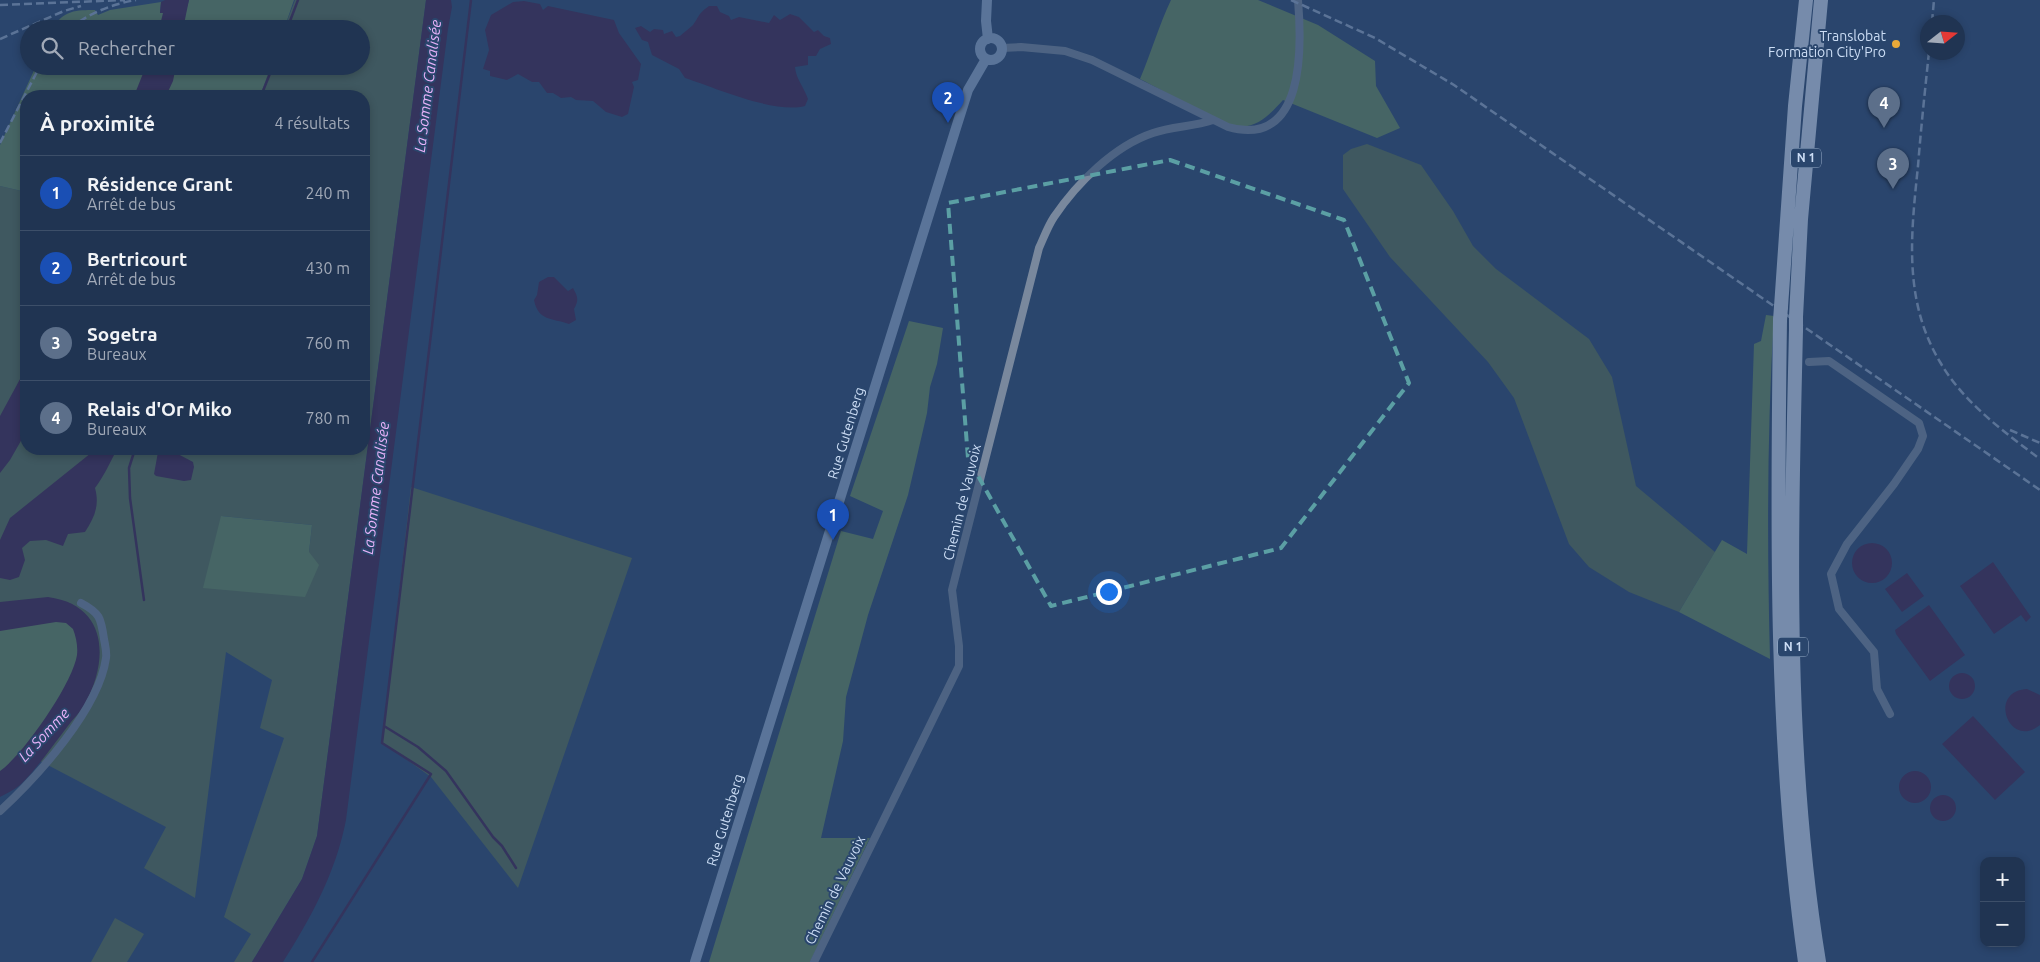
<!DOCTYPE html>
<html lang="fr">
<meta charset="utf-8">
<style>
body{margin:0;font-family:Ubuntu,sans-serif;background:#283c59;color:#f1f3f6}
.controls{position:absolute;right:15px;bottom:15px;display:grid;overflow:hidden;border-radius:10px;box-shadow:0 2px 8px #0003}
.controls button{width:45px;height:45px;display:grid;place-items:center;padding:0;border:0;border-bottom:1px solid #3d4f69;background:#203452;color:#f1f3f6;font:25px sans-serif}
.compass{position:absolute;left:1920px;top:15px;width:45px;height:45px;border-radius:50%;background:#203452;box-shadow:0 2px 8px #0003;rotate:73deg}
.you{position:absolute;left:1108px;top:591px;width:18px;height:18px;margin:-12px;border:4px solid #fff;border-radius:50%;background:#1a73e8;box-shadow:0 0 0 8px #1a73e833}
.badge{display:grid;place-items:center;width:32px;height:32px;border-radius:50%;background:#eaaa39;color:#fff;font-size:16px;font-weight:700}
.pin{position:absolute;translate:-50% -41px;filter:drop-shadow(0 1px 2px #0008)}
.pin::after{content:'';position:absolute;top:26px;width:18px;height:15px;background:inherit;clip-path:polygon(0 0,100% 0,50% 100%)}
.list{margin:0;padding:0;list-style:none}
h2{display:flex;justify-content:space-between;align-items:center;height:65px;margin:0;padding:0 20px;font-size:21px}
h2 small{font-size:16px;font-weight:400;color:#a2aab8}
.list li{display:grid;grid-template-columns:32px 1fr auto;gap:15px;align-items:center;box-sizing:border-box;height:75px;padding:0 20px;border-top:1px solid #3d4f69}
.list b{display:block;font-size:19px;white-space:nowrap}
.list p{margin:0;font-size:16px;white-space:nowrap;color:#a2aab8}
.list em{font-size:16px;font-style:normal;color:#a2aab8}
.icon{flex:none;width:28px;height:28px;fill:none;stroke:currentColor;stroke-width:2;stroke-linecap:round;stroke-linejoin:round}
.map{position:relative;flex:none;width:2040px;height:962px;overflow:hidden}
.search{position:absolute;background:#203452;box-shadow:0 2px 8px #0003;left:20px;top:20px;width:350px;height:55px;display:flex;align-items:center;gap:12px;box-sizing:border-box;padding:0 18px;border-radius:28px;color:#a2aab8;font-size:19px}
.panel{position:absolute;background:#203452;box-shadow:0 2px 8px #0003;left:20px;top:90px;width:350px;height:365px;border-radius:20px}
.map>svg:first-child{display:block}
.green{fill:#596f50;fill-rule:evenodd}
.forest{fill:#698c5b}
.water{fill:#40204a}
.lines{fill:none;stroke-linecap:round;stroke-linejoin:round}
.stream{stroke:#40204a;stroke-width:2.5}
.street{stroke:#79889d;stroke-width:8}
.secondary{stroke:#95adce;stroke-width:10}
.highway{stroke:#d2e1f6;stroke-width:14}
.rail{stroke:#97acc9;stroke-width:2.5;stroke-dasharray:8 4;stroke-linecap:butt}
.highway-bridge{stroke:#d2e1f6;stroke-width:14}
.marked{fill:none;stroke:#5b9fa4;stroke-width:4;stroke-dasharray:10 6;stroke-linejoin:round}
.poi-dot{fill:#eaaa39;stroke:#2a466d;stroke-width:2}
.labels{text-anchor:middle;stroke-width:4;stroke-linejoin:round;paint-order:stroke}
.shield{fill:#2a466d;stroke:#9bb0cc;stroke-width:1}
.shield-label{font-size:12px;font-weight:bold;fill:#ccddf5}
.poi-label{font-size:14px;fill:#ccddf5;stroke:#2a466d;text-anchor:end}
.street-label{font-size:14px;fill:#ccddf5;stroke:#2a466d}
.water-label{font-size:15px;font-style:italic;fill:#e7b2f9;stroke:#2a466d}
</style>
<div class="map">
<svg width="2040" height="962" viewBox="0 0 2040 962">
<rect width="100%" height="100%" fill="#2a466d"/>
<path class="green" d="M295 0H426L317 836 302 879 252 962H234L251 934 224 917 284 738 260 728 272 680 226 652 195 898 144 868 166 827 40 761 87 687 0 613V454L26 414V449H364V96H260L271 66H361V29H284ZM221 516 312 525 309 552Z
M1367 144 1421 165 1453 211 1473 246 1496 269 1589 339 1612 377 1636 486 1715 552 1679 612 1629 592 1589 567 1569 544 1514 398 1488 362 1390 257 1343 189V155L1351 149Z
M0 186 26 192V382L0 427Z
M411 487 632 558 518 888 431 777 382 742Z
M115 918 144 934 127 962H91Z"/>
<path class="forest" d="M189 0H297H294L284 29H181Z
M1171 0H1258L1318 25 1375 61 1376 86 1400 128 1377 138 1283 100C1272 112 1260 126 1242 127 1225 127 1159 88 1140 79 1151 53 1159 25 1171 0Z
M161 2 160 13 163 12 165 29H53C62 10 77 10 95 10L98 15 110 10Z
M36 66H150L137 96H26V192L0 186V145Z
M171 66H271L260 96H155Z
M1766 315 1774 316C1767 430 1767 544 1770 659L1679 612 1722 540 1747 554 1754 344 1761 341Z
M909 321 943 328 937 364 930 387 927 413 908 495 868 615 846 697 843 741 821 838H870L810 962H709L841 531 873 539 883 511 850 496Z
M221 516 312 525 309 552 319 565 305 597 203 588Z
M68 617 82 648 75 684 0 793V628Z"/>
<path class="water" d="M165 0H189L183 29H159L163 13H160L161 2Z
M426 0H451L452 7 448 29 346 820C336 872 311 918 283 962H252L302 879 317 836Z
M524 1 540 4 543 10 548 6 614 20 619 33 641 64 638 80 632 82 634 87 628 114 622 117 606 112 593 101 576 100 571 97 561 98 553 93H547L539 82H532L518 74 507 80 490 76V71L483 69 489 50 485 30 491 15 513 2Z
M709 6H717L720 12 729 16 731 20 739 17 769 23 774 15 780 20 790 14 799 17 814 32 818 30 824 36 830 38 831 44 820 49 816 56H808V65L795 67C796 79 804 87 808 99L805 106C774 114 716 88 685 78L679 69 652 55 648 42 642 40 635 28 641 26 650 32 654 29 663 30 664 34 672 31 676 37 680 36C684 32 689 29 693 25 700 15 698 14 709 6Z
M146 66H176L173 81 166 96H134Z
M548 277H554L568 291 573 288C578 297 579 300 574 309L576 320 569 324C552 318 538 321 534 300L537 295 539 282Z
M26 368V432L10 460 0 473V416Z
M96 449H117C110 463 104 476 95 488 100 506 94 518 85 532L68 534 63 546 46 540 30 541 22 548 25 560 19 577 10 580 0 578V540L10 518Z
M158 452 176 453 193 462 194 467 191 480 184 481 156 476 154 474Z
M1852 563a20 20 0 1 1 40 0a20 20 0 1 1-40 0Z
M1993 562 2031 617 2026 622 2021 615 1994 634 1960 586Z
M1907 573 1924 596 1902 612 1885 589Z
M48 597C108 605 109 660 85 704 82 710 76 716 71 722 56 741 37 769 20 785 14 790 7 793 0 797V771C23 755 73 683 77 655 78 646 76 637 73 629L66 623 56 622 0 631V602Z
M1929 605 1965 655 1930 681 1896 634 1895 630Z
M1949 686a13 13 0 1 1 26 0a13 13 0 1 1-26 0Z
M2027 689 2040 695V725C2009 750 1987 691 2027 689Z
M1973 716 2025 772 1995 800 1942 744Z
M1899 787a16 16 0 1 1 32 0a16 16 0 1 1-32 0Z
M1930 808a13 13 0 1 1 26 0a13 13 0 1 1-26 0Z"/>
<g class="lines">
<path class="stream" d="M287 29 298 0
M261 96 273 66
M135 449 129 468 130 498 144 600
M384 726 418 747 446 771 493 837 502 846 516 868
M312 962 431 774 382 743 471 0"/>
<path class="street" d="M1002 48 1021 47 1065 51 1092 60 1228 127C1305 149 1302 48 1298 0
M1809 362 1829 361 1919 423 1923 436 1918 449 1894 484 1847 544 1831 574 1839 609 1874 652 1877 689 1890 714
M0 811C37 777 99 709 106 658 107 652 105 645 104 639 101 618 100 613 81 603
M814 962 959 666V646L952 590 1039 248C1044 237 1048 226 1054 217 1077 183 1114 146 1153 133 1173 126 1193 127 1213 120"/>
<path class="secondary" d="M987 0 986 21 988 39
M980 49a11 11 0 1 1 22 0a11 11 0 1 1-22 0Z
M695 962 956 128 968 90 986 59"/>
<path class="highway" d="M1781 307 1795 106 1806 0
M1796 317 1801 219 1821 0
M1780 320C1777 534 1775 749 1805 962
M1796 330C1791 541 1785 754 1819 962"/>
<path class="rail" d="M1291 0 1375 38 1454 85 2040 490
M0 5 125 0
M1932 22 1934 0
M70 29C88 13 113 4 136 0
M0 39 64 11 81 6
M1929 52C1925 90 1921 128 1918 166 1911 234 1903 300 1940 362 1963 402 2004 432 2040 459
M0 143 40 66
M2010 430 2040 443"/>
<path class="highway-bridge" d="M1780 320 1781 307
M1796 330V317"/>
</g>
<path d="M0 0H2040V962H0ZM1170 160 1344 220 1409 383 1281 548 1051 606 968 458 948 203Z" fill="#2a466d" fill-opacity=".55" fill-rule="evenodd"/>
<path class="marked" d="M1170 160 1344 220 1409 383 1281 548 1051 606 968 458 948 203Z"/>
<circle class="poi-dot" cx="1896" cy="44" r="5"/>
<g class="labels">
<g class="shield">
<rect x="1791" y="148.5" width="30" height="19" rx="4"/>
<rect x="1778" y="637.5" width="30" height="19" rx="4"/>
</g>
<g class="shield-label">
<text x="1806" y="162">N 1</text>
<text x="1793" y="651">N 1</text>
</g>
<g class="poi-label">
<text x="1886" y="41">Translobat<tspan x="1886" dy="16">Formation City'Pro</tspan></text>
</g>
<g class="street-label">
<text transform="translate(846 433) rotate(-73)" y="5">Rue Gutenberg</text>
<text transform="translate(962 502) rotate(-76)" y="5">Chemin de Vauvoix</text>
<text transform="translate(725 820) rotate(-73)" y="5">Rue Gutenberg</text>
<text transform="translate(835 890) rotate(-64)" y="5">Chemin de Vauvoix</text>
</g>
<g class="water-label">
<text transform="translate(428 86) rotate(-83)" y="5">La Somme Canalisée</text>
<text transform="translate(376 488) rotate(-83)" y="5">La Somme Canalisée</text>
<text transform="translate(44 735) rotate(-47)" y="5">La Somme</text>
</g>
</g>
</svg>
<div class="controls">
<button>+</button>
<button>−</button>
</div>
<svg class="compass" viewBox="-18 -18 36 36"><path d="M0-13l5 13h-10z" fill="#e53935"/><path d="M0 13l5-13h-10z" fill="#a2aab8"/></svg>
<div class="you"></div>
<div class="pin badge" style="left:833px;top:540px;background:#1a4fb4">1</div>
<div class="pin badge" style="left:948px;top:123px;background:#1a4fb4">2</div>
<div class="pin badge" style="left:1893px;top:189px;background:#5c6f8a">3</div>
<div class="pin badge" style="left:1884px;top:128px;background:#5c6f8a">4</div>
<div class="search"><svg class="icon" aria-label="search" viewBox="0 0 24 24"><circle cx="10" cy="10" r="6"/><path d="M15 15l6 6"/></svg>Rechercher</div>
<section class="panel">
<h2>À proximité<small>4 résultats</small></h2>
<ul class="list">
<li><span class="badge" style="background:#1a4fb4">1</span><div><b>Résidence Grant</b><p>Arrêt de bus</p></div><em>240 m</em></li>
<li><span class="badge" style="background:#1a4fb4">2</span><div><b>Bertricourt</b><p>Arrêt de bus</p></div><em>430 m</em></li>
<li><span class="badge" style="background:#5c6f8a">3</span><div><b>Sogetra</b><p>Bureaux</p></div><em>760 m</em></li>
<li><span class="badge" style="background:#5c6f8a">4</span><div><b>Relais d'Or Miko</b><p>Bureaux</p></div><em>780 m</em></li>
</ul>
</section>
</div>
